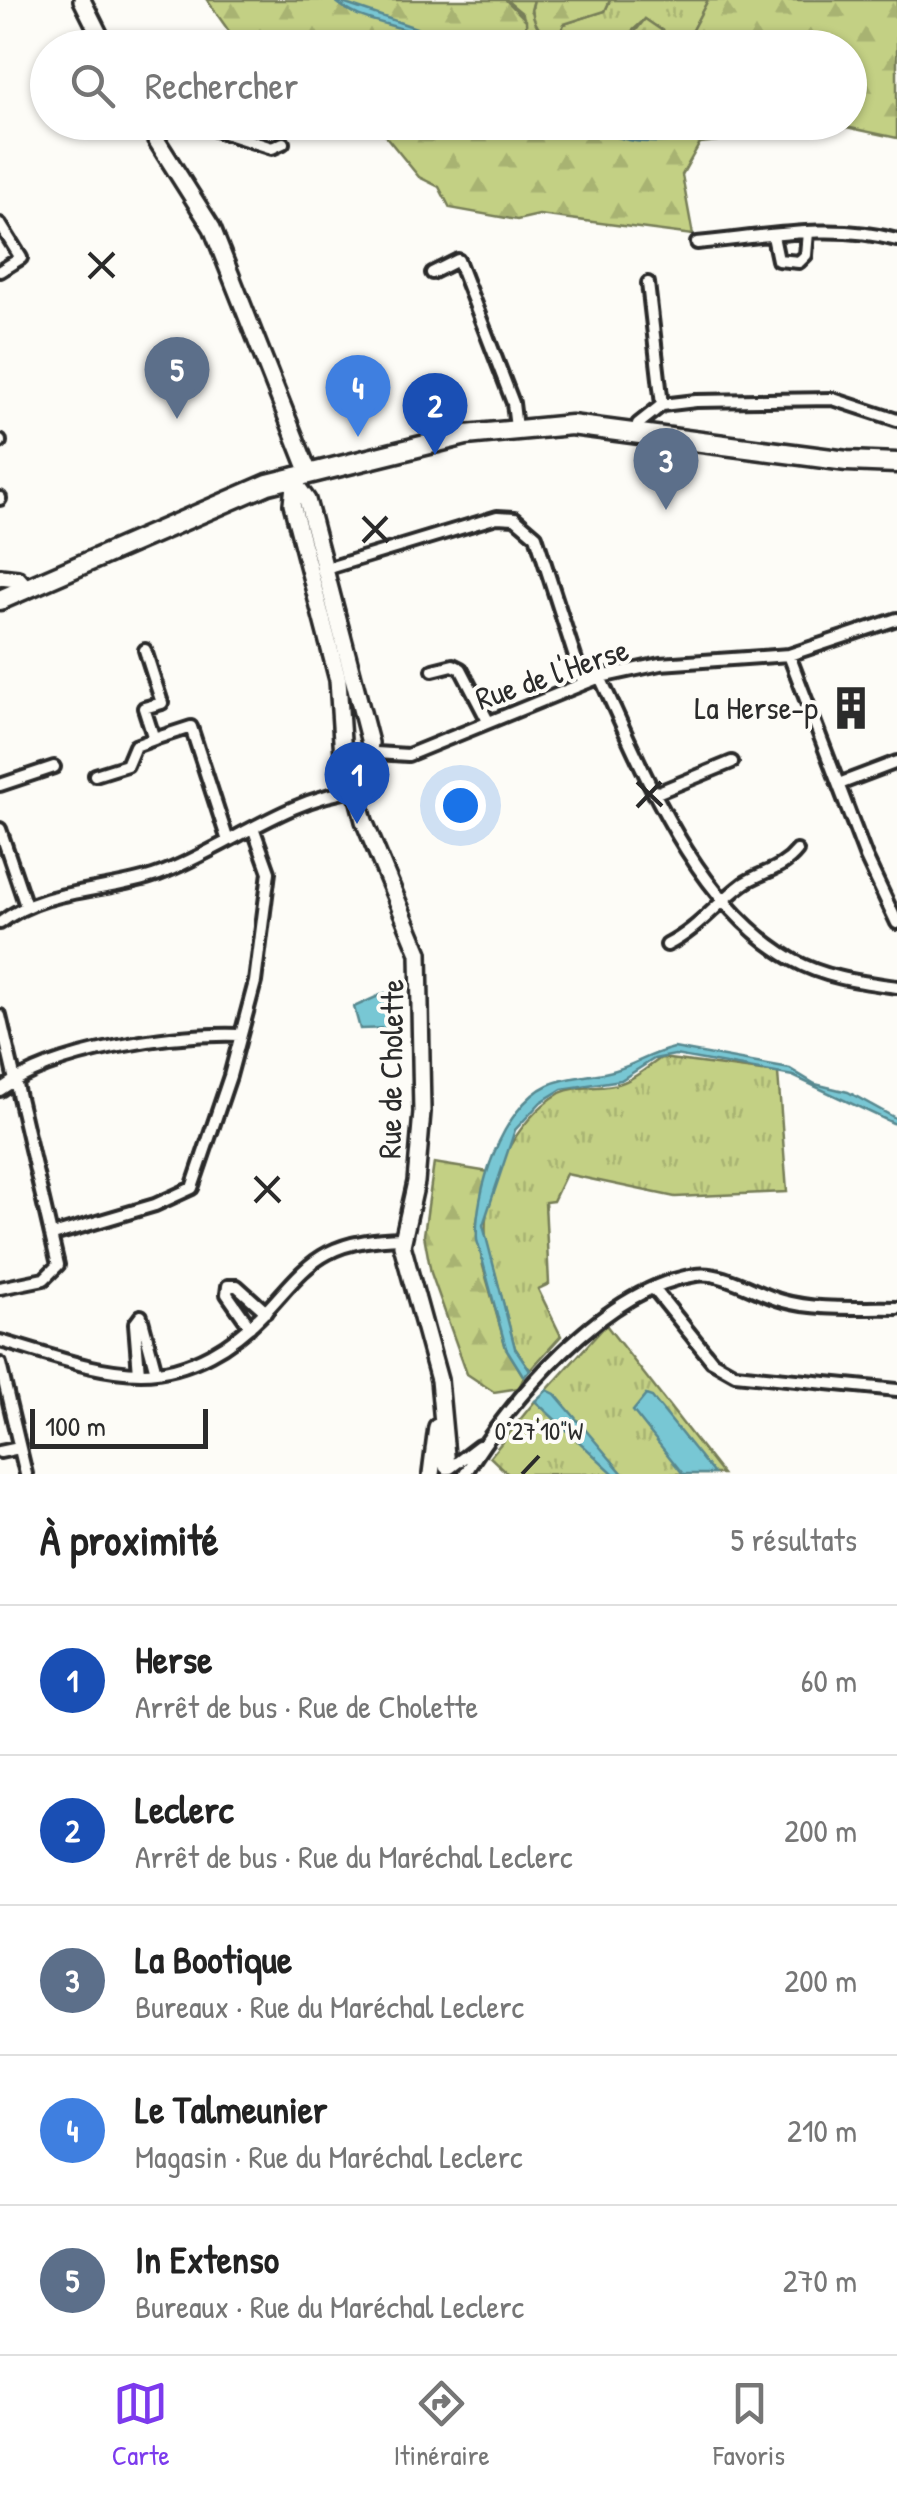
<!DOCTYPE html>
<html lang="fr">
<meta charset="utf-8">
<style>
body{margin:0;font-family:"Patrick Hand",sans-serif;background:#f2f2f2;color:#222}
.scale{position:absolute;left:30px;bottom:25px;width:178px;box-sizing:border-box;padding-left:10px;border:5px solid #2b2b2b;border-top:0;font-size:28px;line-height:35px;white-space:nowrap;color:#2b2b2b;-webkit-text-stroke:8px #fdfcf7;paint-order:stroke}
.you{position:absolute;left:460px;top:805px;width:35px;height:35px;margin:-25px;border:8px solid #fff;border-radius:50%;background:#1a73e8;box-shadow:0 0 0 15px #1a73e833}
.badge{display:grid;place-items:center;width:65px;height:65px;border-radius:50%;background:#7c3aed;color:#fff;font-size:32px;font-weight:700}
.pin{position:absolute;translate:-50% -82px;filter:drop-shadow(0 2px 5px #0008)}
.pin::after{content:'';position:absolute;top:52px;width:35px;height:30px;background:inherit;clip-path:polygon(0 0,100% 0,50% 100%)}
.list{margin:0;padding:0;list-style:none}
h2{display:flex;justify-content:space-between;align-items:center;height:130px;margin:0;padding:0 40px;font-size:42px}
h2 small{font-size:32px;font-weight:400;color:#767676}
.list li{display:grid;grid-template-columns:65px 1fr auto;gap:30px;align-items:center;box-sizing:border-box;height:150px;padding:0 40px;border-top:2px solid #e0e0e0}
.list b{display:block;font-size:38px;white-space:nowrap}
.list p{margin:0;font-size:32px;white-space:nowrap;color:#767676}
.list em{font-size:32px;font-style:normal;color:#767676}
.icon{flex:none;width:55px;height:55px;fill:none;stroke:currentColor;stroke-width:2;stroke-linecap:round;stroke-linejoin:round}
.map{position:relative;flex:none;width:897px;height:1474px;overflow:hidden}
.search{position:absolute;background:#fff;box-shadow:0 2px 8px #0004;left:30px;right:30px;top:30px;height:110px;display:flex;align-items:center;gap:25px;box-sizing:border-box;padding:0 35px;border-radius:55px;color:#767676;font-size:38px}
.sheet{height:880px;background:#fff}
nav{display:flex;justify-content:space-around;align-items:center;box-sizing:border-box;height:140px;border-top:2px solid #e0e0e0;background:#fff;font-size:28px;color:#767676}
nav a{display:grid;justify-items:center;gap:5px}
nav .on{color:#7c3aed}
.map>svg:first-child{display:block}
.grass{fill:url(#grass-tufts);stroke:#777e58;stroke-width:2.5}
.forest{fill:url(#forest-firs);stroke:#777e58;stroke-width:2.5}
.water{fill:#78c7d4;stroke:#598990;stroke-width:2.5}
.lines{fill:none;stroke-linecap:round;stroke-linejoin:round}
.street-casing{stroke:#2b2b2b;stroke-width:18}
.secondary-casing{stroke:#2b2b2b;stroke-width:22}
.primary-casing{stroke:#2b2b2b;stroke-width:25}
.street{stroke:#fdfcf7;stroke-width:10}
.secondary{stroke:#fdfcf7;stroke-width:15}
.primary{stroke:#fdfcf7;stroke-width:18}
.ticks{fill:none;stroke:#2b2b2b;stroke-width:4}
.labels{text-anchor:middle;stroke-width:8;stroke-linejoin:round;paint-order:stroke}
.street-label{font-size:32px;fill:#2b2b2b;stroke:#fdfcf7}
.poi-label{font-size:32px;fill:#2b2b2b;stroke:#fdfcf7;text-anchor:end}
.ticks-label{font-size:25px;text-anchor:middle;fill:#2b2b2b;stroke:#fdfcf7;stroke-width:8;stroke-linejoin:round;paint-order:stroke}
</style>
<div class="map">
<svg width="897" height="1474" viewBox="0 0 897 1474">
<defs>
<pattern id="grass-tufts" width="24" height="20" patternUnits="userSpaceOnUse" patternTransform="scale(2.5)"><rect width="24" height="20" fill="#c3d084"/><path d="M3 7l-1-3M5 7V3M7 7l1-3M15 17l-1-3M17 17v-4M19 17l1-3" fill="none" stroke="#a8b372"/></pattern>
<pattern id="forest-firs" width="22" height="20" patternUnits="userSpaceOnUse" patternTransform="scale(2.5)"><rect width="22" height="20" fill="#c3d084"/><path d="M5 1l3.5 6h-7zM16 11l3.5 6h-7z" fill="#a8b372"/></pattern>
</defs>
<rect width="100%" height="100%" fill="#fdfcf7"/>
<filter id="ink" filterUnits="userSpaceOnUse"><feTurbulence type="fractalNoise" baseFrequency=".01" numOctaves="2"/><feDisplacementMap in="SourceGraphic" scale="20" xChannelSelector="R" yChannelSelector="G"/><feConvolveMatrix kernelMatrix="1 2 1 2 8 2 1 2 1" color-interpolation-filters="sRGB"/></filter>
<g filter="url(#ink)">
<path class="grass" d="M506 0H534L531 10 554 47 527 43 523 14Z
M610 0H708L683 47H670L673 38 645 19 630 33 623 47H576L577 43 561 29 564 24 605 11Z
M661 1058 778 1073 787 1192 675 1197 566 1174 553 1201 545 1202 549 1284 538 1289 561 1336 530 1370 515 1348 486 1239C481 1187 515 1119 560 1093 578 1084 603 1090 621 1083 635 1079 649 1066 661 1058Z
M606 1325 722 1474H623L547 1390Z
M535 1401 608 1466 614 1474H508L490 1457Z"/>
<path class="forest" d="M207 0H506L526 20 527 43 546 47H240Z
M534 0H610L605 11 564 24 562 29 574 32 576 47 554 48C543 34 527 19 534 0Z
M708 0H897V138L846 127 700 143 682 175 693 235 539 215 517 220 450 208 439 187 419 177 375 123 850 122V48L683 47Z
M645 19 673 38 670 47H623Z
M434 1163 489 1172 476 1225 483 1266 506 1348 524 1377 519 1388 494 1392 467 1374 431 1273 424 1235Z"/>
<path class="water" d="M334 0 416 28 449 47C433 48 428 38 414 33 384 21 359 22 334 0Z
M577 123C603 122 626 135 653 135 702 134 751 122 799 123 757 132 671 148 629 140 612 137 594 128 577 123Z
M385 993 390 996V1028L360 1029 354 1007Z
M674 1048 790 1069 815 1084 848 1092 897 1119V1125L793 1076 675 1055 654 1059 621 1080 562 1089 541 1102 515 1130 483 1225 515 1348 530 1370 524 1377 506 1348 477 1240C474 1193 502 1106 548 1085 570 1075 594 1077 616 1070 636 1064 649 1054 674 1048Z
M547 1390 555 1394 623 1474H614L535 1401Z
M646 1395 652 1397 714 1474H683L633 1411Z"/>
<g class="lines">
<g class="street-casing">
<path id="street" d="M151 133 193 123 272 148 283 143
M0 224 21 258 0 271
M773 236 778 260 799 262 806 255 808 232
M697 243C763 237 832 222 897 240
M432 273 458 260 513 403 516 428
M648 283 662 405
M636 432 638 424 662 405 696 401 833 399 897 420
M0 441V442
M0 498V499
M322 570 497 517 515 518 536 536 583 682
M145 650 162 703 144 708 154 739 191 727 228 841
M789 655 866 857 897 923
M433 670 453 665 461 669 488 721
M600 677C645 774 695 904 793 960 825 978 861 982 897 987
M343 751 408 755 600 677 660 664 789 655 897 619
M95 775 127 765 135 746 154 739
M839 784 897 762
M0 785 54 767
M654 794 732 762
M0 829 26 906
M0 923C46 887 107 893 159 874 224 850 287 798 356 790
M667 945C697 930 716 904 743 884 762 871 781 871 797 851
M0 1016 58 1265 44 1279 0 1288
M0 1090C55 1050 173 1033 240 1035
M53 1235 155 1205 192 1188 230 1076 255 982 269 872 254 830
M655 1290 712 1361 735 1374 897 1390
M250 1327 227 1294 228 1286H237L266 1312
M0 1341C45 1353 94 1373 141 1373 190 1373 234 1345 267 1310 286 1290 303 1266 328 1253 351 1241 377 1239 402 1238
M0 1364 26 1474
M139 1373 135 1324 141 1316 156 1372
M0 1452 19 1448
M450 1468 479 1446
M465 1474C510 1400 604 1288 696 1275 724 1271 756 1294 783 1301 819 1311 860 1307 897 1308"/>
</g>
<g class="secondary-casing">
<path id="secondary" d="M82 0 106 48
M145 122 212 228 309 473
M295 476 292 504 338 680 344 771 356 790 364 821 419 953 422 1112 416 1182 402 1245 439 1380 447 1466
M296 485 307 500 370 743 365 778 356 790
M0 577 18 579 26 588
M431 1474 437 1427"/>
</g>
<g class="primary-casing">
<path id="primary" d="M0 600 268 484 466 435 571 425 847 461 897 463"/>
</g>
<use href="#street" class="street"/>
<use href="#secondary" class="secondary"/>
<use href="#primary" class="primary"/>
</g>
</g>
<path class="ticks" d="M89 253 114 277M89 278 114 253M363 517 388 542M363 542 387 517M637 782 662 806M637 807 661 782M255 1177 280 1202M255 1202 279 1177M522 1474 539 1456"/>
<defs>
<g id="building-bare" transform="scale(3.45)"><path d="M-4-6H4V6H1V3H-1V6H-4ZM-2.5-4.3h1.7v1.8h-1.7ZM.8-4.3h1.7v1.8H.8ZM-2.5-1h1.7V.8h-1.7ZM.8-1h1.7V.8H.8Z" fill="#2b2b2b" stroke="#fdfcf7" stroke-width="2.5" paint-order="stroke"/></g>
</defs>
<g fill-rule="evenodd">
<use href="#building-bare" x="851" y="708"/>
</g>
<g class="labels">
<g class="street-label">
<text transform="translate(552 674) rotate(-19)" y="11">Rue de l'Herse</text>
<text transform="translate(391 1069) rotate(-89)" y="11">Rue de Cholette</text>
</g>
<g class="poi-label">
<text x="818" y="719">La Herse-p</text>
</g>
</g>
<g class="ticks-label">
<text x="539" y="1440">0°27'10"W</text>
</g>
</svg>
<div class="scale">100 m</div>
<div class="you"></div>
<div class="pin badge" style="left:357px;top:824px;background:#1a4fb4">1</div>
<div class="pin badge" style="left:435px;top:455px;background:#1a4fb4">2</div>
<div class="pin badge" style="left:666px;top:510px;background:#5c6f8a">3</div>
<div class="pin badge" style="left:358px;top:437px;background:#3f7fe0">4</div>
<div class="pin badge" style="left:177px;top:419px;background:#5c6f8a">5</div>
<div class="search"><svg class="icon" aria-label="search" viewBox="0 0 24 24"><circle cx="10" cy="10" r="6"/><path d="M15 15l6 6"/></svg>Rechercher</div>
</div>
<section class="sheet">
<h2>À proximité<small>5 résultats</small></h2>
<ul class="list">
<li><span class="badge" style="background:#1a4fb4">1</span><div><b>Herse</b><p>Arrêt de bus · Rue de Cholette</p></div><em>60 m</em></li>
<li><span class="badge" style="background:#1a4fb4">2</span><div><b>Leclerc</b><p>Arrêt de bus · Rue du Maréchal Leclerc</p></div><em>200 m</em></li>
<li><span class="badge" style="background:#5c6f8a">3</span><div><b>La Bootique</b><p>Bureaux · Rue du Maréchal Leclerc</p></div><em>200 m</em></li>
<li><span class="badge" style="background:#3f7fe0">4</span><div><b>Le Talmeunier</b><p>Magasin · Rue du Maréchal Leclerc</p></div><em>210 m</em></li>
<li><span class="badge" style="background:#5c6f8a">5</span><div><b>In Extenso</b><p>Bureaux · Rue du Maréchal Leclerc</p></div><em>270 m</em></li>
</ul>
</section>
<nav>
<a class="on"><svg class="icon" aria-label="map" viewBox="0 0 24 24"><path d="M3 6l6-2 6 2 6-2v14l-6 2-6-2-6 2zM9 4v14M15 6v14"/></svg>Carte</a>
<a><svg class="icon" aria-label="directions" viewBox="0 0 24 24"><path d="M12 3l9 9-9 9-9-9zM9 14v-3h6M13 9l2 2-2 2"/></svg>Itinéraire</a>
<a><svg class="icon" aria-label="saved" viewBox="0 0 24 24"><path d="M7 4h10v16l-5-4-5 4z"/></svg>Favoris</a>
</nav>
